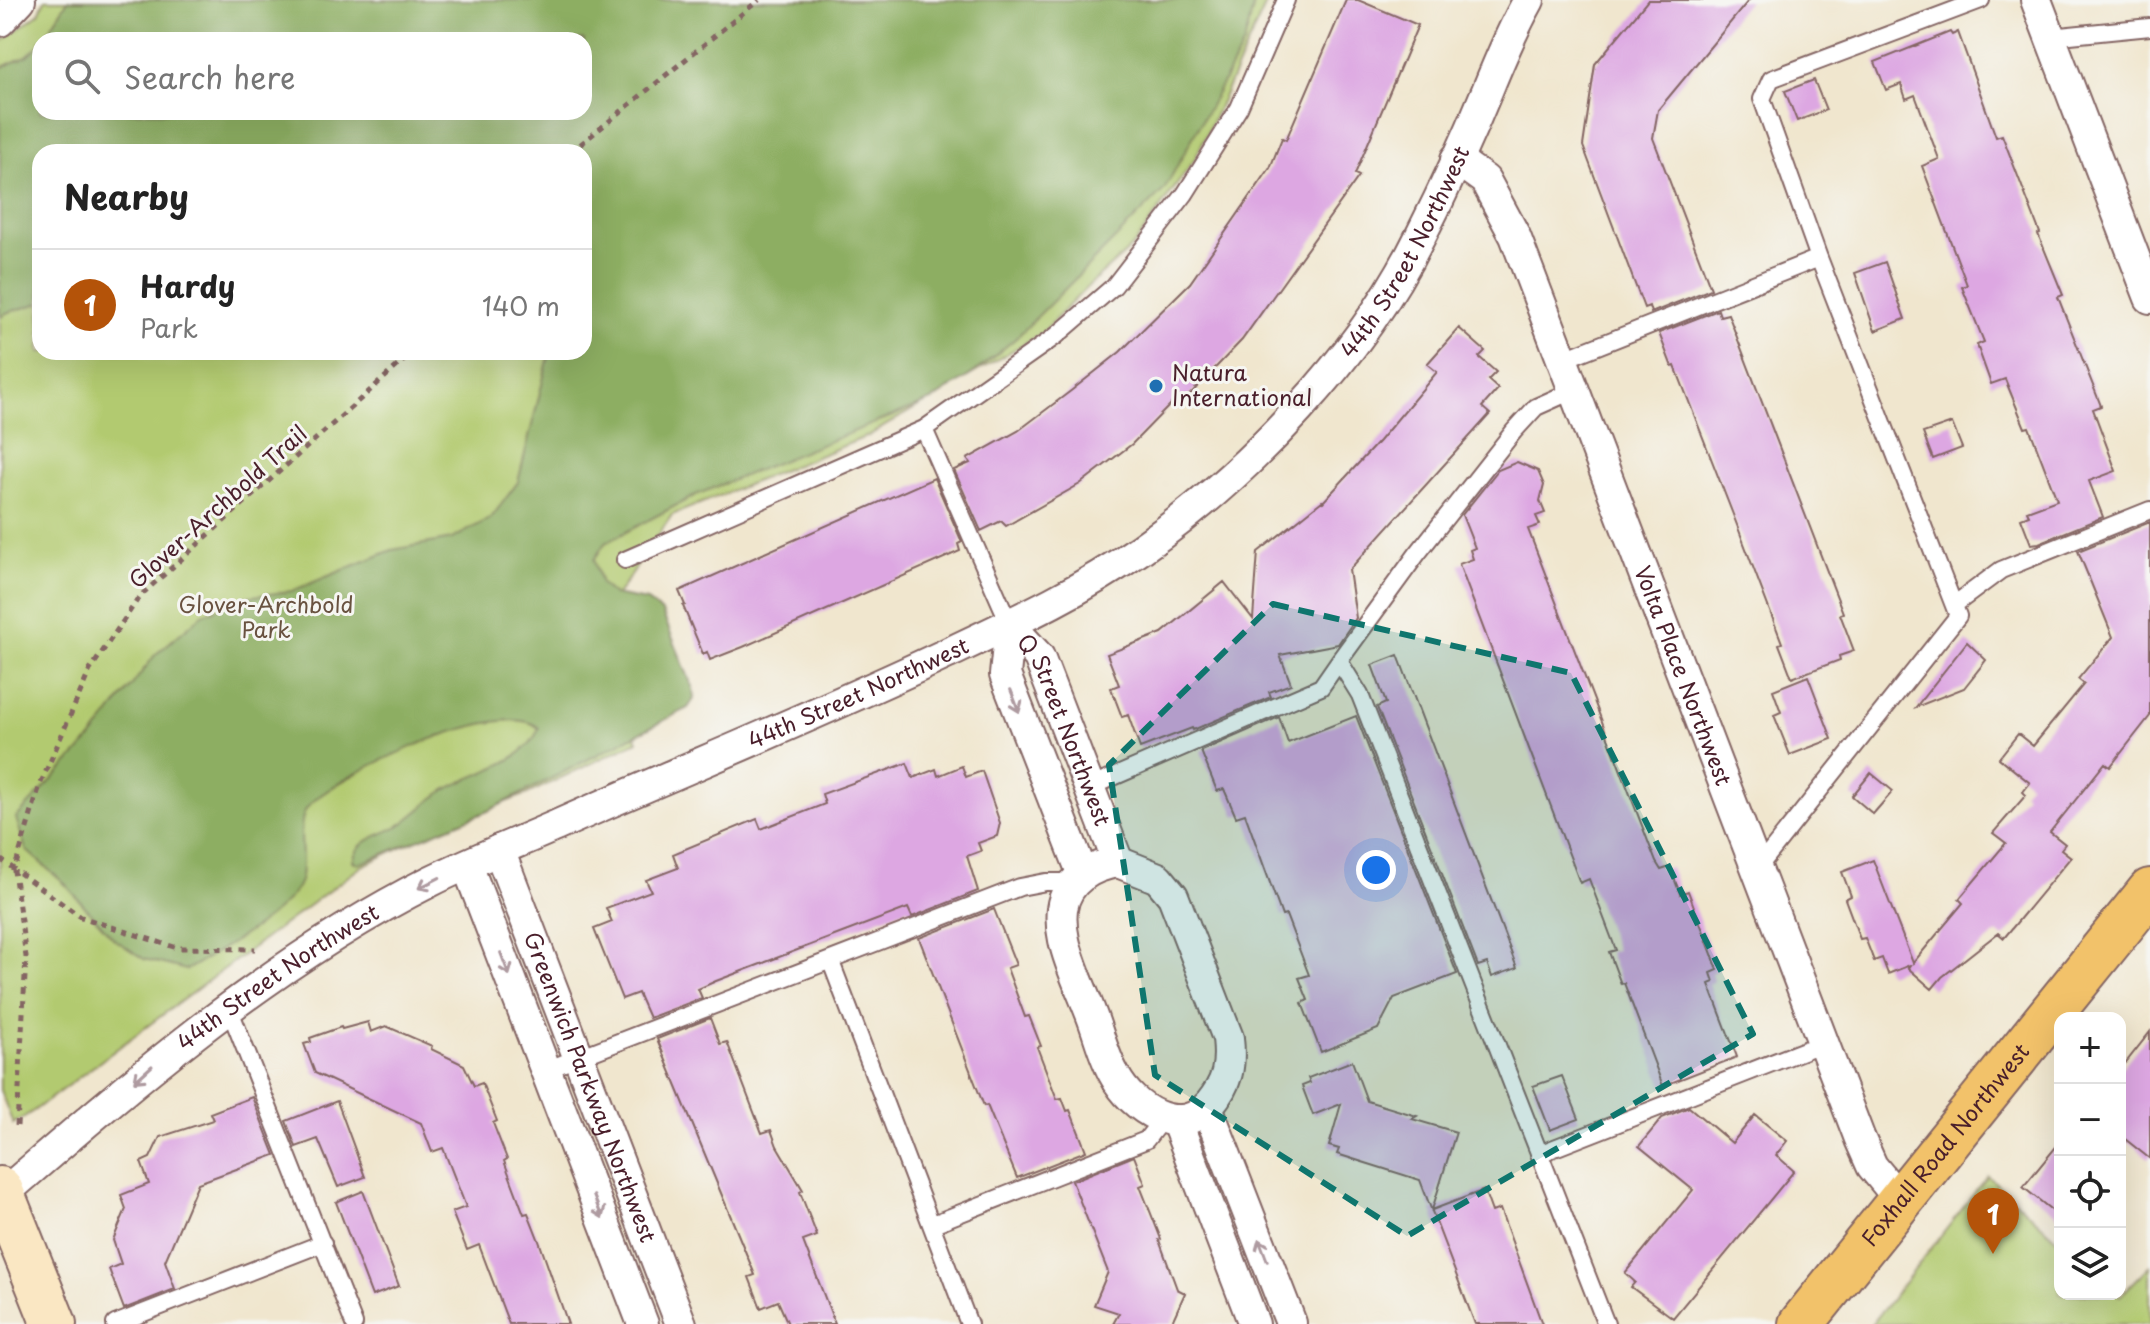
<!DOCTYPE html>
<meta charset="utf-8">
<style>
body{margin:0;font-family:"Playpen Sans",sans-serif;background:#f2f2f2;color:#222}
.controls{position:absolute;right:24px;bottom:24px;display:grid;overflow:hidden;border-radius:16px;box-shadow:0 8px 32px #0002}
.controls button{width:72px;height:72px;display:grid;place-items:center;padding:0;border:0;border-bottom:2px solid #e0e0e0;background:#fff;color:#222;font:40px sans-serif}
.you{position:absolute;left:1376px;top:870px;width:28px;height:28px;margin:-20px;border:6px solid #fff;border-radius:50%;background:#1a73e8;box-shadow:0 0 0 12px #1a73e833}
.badge{display:grid;place-items:center;width:52px;height:52px;border-radius:50%;background:#b45309;color:#fff;font-size:26px;font-weight:700}
.pin{position:absolute;translate:-50% -66px;filter:drop-shadow(0 2px 4px #0008)}
.pin::after{content:'';position:absolute;top:42px;width:28px;height:24px;background:inherit;clip-path:polygon(0 0,100% 0,50% 100%)}
.list{margin:0;padding:0;list-style:none}
h2{display:flex;justify-content:space-between;align-items:center;height:104px;margin:0;padding:0 32px;font-size:34px}
h2 small{font-size:26px;font-weight:400;color:#767676}
.list li{display:grid;grid-template-columns:52px 1fr auto;gap:24px;align-items:center;box-sizing:border-box;height:112px;padding:0 32px;border-top:2px solid #e0e0e0}
.list b{display:block;font-size:30px;white-space:nowrap}
.list p{margin:0;font-size:26px;white-space:nowrap;color:#767676}
.list em{font-size:26px;font-style:normal;color:#767676}
.icon{flex:none;width:44px;height:44px;fill:none;stroke:currentColor;stroke-width:2;stroke-linecap:round;stroke-linejoin:round}
.map{position:relative;flex:none;width:2150px;height:1324px;overflow:hidden}
.search{position:absolute;background:#fff;box-shadow:0 8px 32px #0002;left:32px;top:32px;width:560px;height:88px;display:flex;align-items:center;gap:20px;box-sizing:border-box;padding:0 28px;border-radius:24px;color:#767676;font-size:30px}
.panel{position:absolute;background:#fff;box-shadow:0 8px 32px #0002;left:32px;top:144px;width:560px;height:216px;border-radius:24px}
.map>svg:first-child{display:block}
.green{fill:#b2ca70;stroke:#7e744e;stroke-width:2;fill-rule:evenodd}
.forest{fill:#8dae62;stroke:#6c6646;stroke-width:2}
.building{fill:#dda7e2}
.lines{fill:none;stroke-linecap:round;stroke-linejoin:round}
.service-casing{stroke:#846564;stroke-width:20}
.minor-casing{stroke:#846564;stroke-width:34}
.secondary-casing{stroke:#846564;stroke-width:48}
.primary-casing{stroke:#846564;stroke-width:48}
.path{stroke:#846564;stroke-width:5;stroke-dasharray:6 6;stroke-linecap:butt}
.service{stroke:#fff;stroke-width:16}
.minor{stroke:#fff;stroke-width:30}
.secondary{stroke:#fae7c3;stroke-width:44}
.primary{stroke:#f2c26a;stroke-width:44}
.oneway{stroke:#ae9aa0}
.marked{fill:#0f766e;fill-opacity:0.2;stroke:#0f766e;stroke-width:6;stroke-dasharray:16 10;stroke-linejoin:round}
.poi-dot{fill:#1f6fb2;stroke:#f6f6f2;stroke-width:3}
.labels{text-anchor:middle;stroke-width:6;stroke-linejoin:round;paint-order:stroke}
.street-label{font-size:22px;fill:#4a1f2b;stroke:#f6f6f2}
.poi-label{font-size:22px;fill:#4a1f2b;stroke:#f6f6f2;text-anchor:start}
.park-label{font-size:22px;fill:#695240;stroke:#f6f6f2}
</style>
<div class="map">
<svg width="2150" height="1324" viewBox="0 0 2150 1324">
<rect width="100%" height="100%" fill="#f6f6f2"/>
<filter id="ink" filterUnits="userSpaceOnUse"><feTurbulence type="fractalNoise" baseFrequency=".0125" numOctaves="2"/><feDisplacementMap in="SourceGraphic" scale="16" xChannelSelector="R" yChannelSelector="G"/><feConvolveMatrix kernelMatrix="1 2 1 2 8 2 1 2 1" color-interpolation-filters="sRGB"/></filter>
<filter id="wash" filterUnits="userSpaceOnUse"><feTurbulence type="fractalNoise" baseFrequency=".006" numOctaves="4" result="noise"/><feDisplacementMap in="SourceGraphic" scale="32" xChannelSelector="R" yChannelSelector="G"/><feGaussianBlur stdDeviation="1.8" result="paint"/><feColorMatrix in="noise" values="0 0 0 0 0 0 0 0 0 0 0 0 0 0 0 0 0 1.4 0 .05"/><feComposite in="paint" operator="in"/></filter>
<g filter="url(#wash)">
<rect width="100%" height="100%" fill="#f0e6ce"/>
<path class="green" d="M45 0H1268L1195 159 1134 245 1086 288 1042 333 868 436 672 515 592 632 638 741 525 795 460 818 362 866 35 1110 13 1124 0 1090V43L39 13ZM40 40H584V112H40ZM40 152H584V352H40Z
M1988 1176 2060 1242V1294H2117L2120 1296 2150 1266V1324H1872Z"/>
<path class="forest" d="M68 0H1255L1244 44 1164 190 1016 338 975 372 932 400 696 495 605 543 594 560 601 584 614 595 647 601 662 612 693 688 694 699 688 708 488 811 359 864 353 861C358 837 382 836 400 825 415 815 428 801 444 791 474 772 525 765 539 728 503 696 342 773 310 804 293 820 307 860 300 881 289 912 215 954 186 970L144 959 114 939 65 884 26 850 16 818 90 740 155 655 203 614 246 597 292 591 392 550 452 539 491 518 518 482 550 352H584V152H40V303L6 313 0 318V68L27 56 40 44V112H584V40H43Z"/>
<g id="blocks">
<path class="building" d="M1346 0H1358L1418 25 1355 174 1359 176 1242 340 1177 408 1172 403 1132 444 1080 484 1006 526 1001 521 981 531 954 470 970 463 967 459 1018 431 1072 390 1120 352 1190 283 1270 168 1282 138 1286 140Z
M1648 0H1749L1658 110 1653 138 1711 289 1651 313 1649 306 1644 308 1583 146 1595 64Z
M1950 32 1952 35 1958 32 1996 137 2002 135 2040 233 2038 234 2063 295 2058 297 2101 406 2093 409 2116 471 2089 481 2103 517 2039 543 2031 544 2021 518 2029 515 2027 511 2057 500 2029 427 2025 428 2005 379 1991 384 1977 345 1984 342 1962 287 1967 285 1922 166 1939 159 1915 95 1906 99 1901 84 1886 90 1875 62Z
M1814 80 1826 110 1797 121 1785 91Z
M1885 262 1905 319 1875 331 1855 273Z
M1718 310 1720 316 1728 314 1843 613 1840 614 1854 651 1839 656 1840 660 1792 678 1779 644 1782 643 1732 512 1675 366 1672 367 1659 333Z
M1459 328 1485 351 1479 357 1496 372 1488 380 1498 389 1482 407 1490 414 1349 570 1356 618 1338 644 1280 655 1291 684 1269 692 1271 697 1193 730 1192 728 1140 748 1128 715 1122 717 1111 688 1119 685 1107 654 1162 633 1224 582 1253 619 1258 552 1322 501 1323 502 1379 441 1437 372 1427 364Z
M1952 423 1962 448 1933 459 1923 433Z
M1517 462 1538 471 1544 485 1540 501 1545 513 1536 516 1540 525 1528 529 1656 862 1661 870 1670 867 1680 894 1688 891 1718 970 1711 973 1714 982 1709 984 1737 1057 1663 1086 1624 983 1621 984 1609 952 1616 950 1589 879 1580 883 1459 564 1473 559 1470 550 1475 548 1462 515 1498 470Z
M934 478 962 542 958 544 960 551 743 647 710 660 707 652 703 654 683 606 685 605 679 591Z
M2150 522V716L2110 767 2105 763 2050 832 2065 844 2061 849 2071 857 2004 938 1998 933 1942 977 1932 989 1908 968 1910 965 1888 974 1882 958 1874 961 1865 938 1860 939 1845 899 1851 896 1842 872 1873 860 1913 963 1963 903 1959 899 2006 843 1993 833 2026 795 2023 792 2030 783 1999 758 2018 734 2033 746 2084 684 2078 679 2113 637 2078 551Z
M1967 642 1986 660 1964 688 1916 707Z
M1398 655 1517 968 1492 977 1487 963 1478 966 1377 707 1386 703 1372 665Z
M1808 676 1832 739 1790 755 1774 715 1781 712 1773 690Z
M1356 716 1457 974 1394 998 1378 1029 1321 1052 1302 1003 1308 1000 1299 978 1309 975 1286 915 1282 916 1245 814 1236 817 1224 789 1217 791 1201 751 1279 717 1288 743Z
M907 763 913 778 936 769 938 776 962 766 966 777 982 771 1000 823 997 836 978 843 981 851 967 856 978 891 912 917 908 908 716 981 698 989 702 998 649 1018 638 993 622 999 594 929 612 922 606 908 651 891 646 880 678 868 673 854 757 819 761 829 825 804 822 794Z
M1871 773 1893 791 1873 814 1852 796Z
M994 909 1016 965 1007 968 1025 1017 1029 1016 1041 1046 1037 1047 1057 1099 1062 1098 1067 1111 1070 1110 1086 1151 1017 1178 987 1105 984 1106 919 938Z
M710 1018 720 1044 727 1042 762 1133 771 1130 777 1146 803 1190 800 1192 817 1236 803 1241 835 1324H788L778 1301 761 1308 749 1277 755 1275 657 1039Z
M368 1022 371 1032 386 1026 432 1046 431 1049 464 1065 474 1086 482 1083 497 1121 493 1123 507 1159 504 1161 524 1214 528 1213 539 1241 568 1324H509L479 1245 467 1250 452 1212 466 1207 443 1148 432 1152 421 1123 315 1073 304 1044 311 1042 310 1038 341 1027 342 1029Z
M2150 1032V1159L2120 1135V1070Z
M1352 1061 1367 1101 1417 1116 1412 1119 1456 1132 1432 1210 1484 1190 1492 1212 1500 1209 1542 1324H1475L1420 1180 1337 1154 1339 1149 1329 1146 1341 1104 1313 1115 1302 1086 1310 1083 1308 1078Z
M1562 1076 1579 1119 1550 1130 1533 1086Z
M252 1097 275 1155 198 1183 165 1261 175 1289 124 1309 109 1269 121 1264 113 1240 126 1209 121 1195 149 1184 141 1162 150 1158 160 1137 213 1120 210 1113Z
M337 1101 365 1177 338 1187 318 1139 296 1147 286 1121Z
M1689 1107 1732 1143 1755 1115 1787 1141 1776 1155 1794 1171 1673 1318 1631 1287 1635 1282 1625 1273 1693 1190 1639 1146 1662 1118Z
M2060 1142V1217L2023 1187Z
M1134 1156 1145 1184 1140 1186 1161 1239 1159 1240 1177 1289 1185 1293 1171 1324H1113L1119 1313 1094 1305 1108 1272 1072 1181Z
M363 1191 399 1286 372 1296 336 1202Z"/>
</g>
</g>
<g filter="url(#ink)">
<use href="#blocks" fill-opacity="0" stroke="#846564" stroke-width="2"/>
<g class="lines">
<g class="service-casing">
<path id="service" d="M2050 37 2150 27
M1562 360 1819 258
M924 429 1010 625
M625 560 924 429 1056 336 1114 286 1185 194 1239 108 1286 0
M1954 605 2001 570 2150 510
M1339 661 1417 554 1514 431 1536 407 1574 390
M1090 787 1321 687 1339 661 1360 695 1606 1324
M1757 869 1958 616 1819 258 1762 99 1771 79 1981 0
M831 962 969 1324
M229 1008 354 1324
M546 1070 1020 887 1046 882H1074
M1539 1154 1823 1043
M933 1224 1146 1140 1163 1118
M115 1324 323 1243"/>
</g>
<g class="minor-casing">
<g id="minor">
<path d="M2036 0 2150 298"/>
<path d="M0 21 20 0"/>
<path id="s1" d="M1456 159 1485 180 1515 236 1860 1139 1872 1166 1900 1200"/>
<path d="M1010 625 1005 675 1083 875"/>
<path id="s2" d="M1010 625 1039 657 1118 862"/>
<path id="s3" d="M499 850 681 1324"/>
<path d="M1118 862 1158 878 1173 896 1228 1038C1231 1066 1228 1082 1209 1105 1179 1140 1132 1108 1115 1076 1104 1058 1099 1034 1091 1014 1082 990 1069 964 1064 940 1062 931 1061 918 1062 909 1066 880 1092 866 1118 862Z"/>
<path d="M467 865 643 1324"/>
<path d="M1207 1107 1291 1323"/>
<path d="M1176 1120 1254 1324"/>
<path id="s4" d="M2 1195C136 1079 272 961 431 881 473 860 517 843 560 824 689 767 819 714 946 654 1014 622 1080 592 1141 549 1198 509 1252 461 1299 409 1346 358 1389 300 1420 237 1444 190 1467 140 1487 91 1500 59 1512 30 1529 0"/>
</g>
</g>
<g class="secondary-casing">
<path id="secondary" d="M0 1189 54 1324"/>
</g>
<g class="primary-casing">
<g id="primary">
<path id="s5" d="M1801 1324 2150 891"/>
</g>
</g>
<path class="path" d="M571 152 759 0
M0 859 81 917 177 948 255 949
M17 1126 26 957 14 871 40 785 90 670 140 596 403 361 409 352"/>
<use href="#service" class="service"/>
<use href="#minor" class="minor"/>
<use href="#secondary" class="secondary"/>
<use href="#primary" class="primary"/>
</g>
<defs><path id="oneway-shaft" d="M-6 0H5M1.5-3L5.5 0L1.5 3" fill="none" stroke-width="1.6" stroke-linecap="round" stroke-linejoin="round" transform="scale(2)"/></defs>
<g class="oneway">
<use href="#oneway-shaft" transform="translate(1015 701) rotate(69)"/>
<use href="#oneway-shaft" transform="translate(429 883) rotate(153)"/>
<use href="#oneway-shaft" transform="translate(505 964) rotate(69)"/>
<use href="#oneway-shaft" transform="translate(143 1074) rotate(138)"/>
<use href="#oneway-shaft" transform="translate(598 1207) rotate(69)"/>
<use href="#oneway-shaft" transform="translate(1263 1250) rotate(-111)"/>
</g>
</g>
<path class="marked" d="M1273 604 1571 673 1753 1034 1407 1236 1155 1075 1109 765Z"/>
<circle class="poi-dot" cx="1156" cy="386" r="8"/>
<g class="labels">
<g class="street-label">
<text dy="8" stroke="none"><textPath href="#s4" startOffset="1720">44th Street Northwest</textPath></text>
<text transform="translate(218 507) rotate(-42)" y="8">Glover-Archbold Trail</text>
<text dy="8" stroke="none"><textPath href="#s1" startOffset="570">Volta Place Northwest</textPath></text>
<text dy="8" stroke="none"><textPath href="#s4" startOffset="1000">44th Street Northwest</textPath></text>
<text dy="8" stroke="none"><textPath href="#s2" startOffset="120">Q Street Northwest</textPath></text>
<text dy="8" stroke="none"><textPath href="#s4" startOffset="352">44th Street Northwest</textPath></text>
<text dy="8" stroke="none"><textPath href="#s3" startOffset="254">Greenwich Parkway Northwest</textPath></text>
<text dy="8" stroke="none"><textPath href="#s5" startOffset="230">Foxhall Road Northwest</textPath></text>
</g>
<g class="poi-label">
<text x="1172" y="381">Natura<tspan x="1172" dy="25">International</tspan></text>
</g>
<g class="park-label">
<text x="266" y="613">Glover-Archbold<tspan x="266" dy="25">Park</tspan></text>
</g>
</g>
</svg>
<div class="controls">
<button>+</button>
<button>−</button>
<button><svg class="icon" aria-label="locate" viewBox="0 0 24 24"><circle cx="12" cy="12" r="6"/><path d="M12 2v4M12 18v4M2 12h4M18 12h4"/></svg></button>
<button><svg class="icon" aria-label="layers" viewBox="0 0 24 24"><path d="M12 4l9 5-9 5-9-5zM3 14l9 5 9-5"/></svg></button>
</div>
<div class="you"></div>
<div class="pin badge" style="left:1993px;top:1254px">1</div>
<div class="search"><svg class="icon" aria-label="search" viewBox="0 0 24 24"><circle cx="10" cy="10" r="6"/><path d="M15 15l6 6"/></svg>Search here</div>
<section class="panel">
<h2>Nearby<small></small></h2>
<ul class="list">
<li><span class="badge">1</span><div><b>Hardy</b><p>Park</p></div><em>140 m</em></li>
</ul>
</section>
</div>
